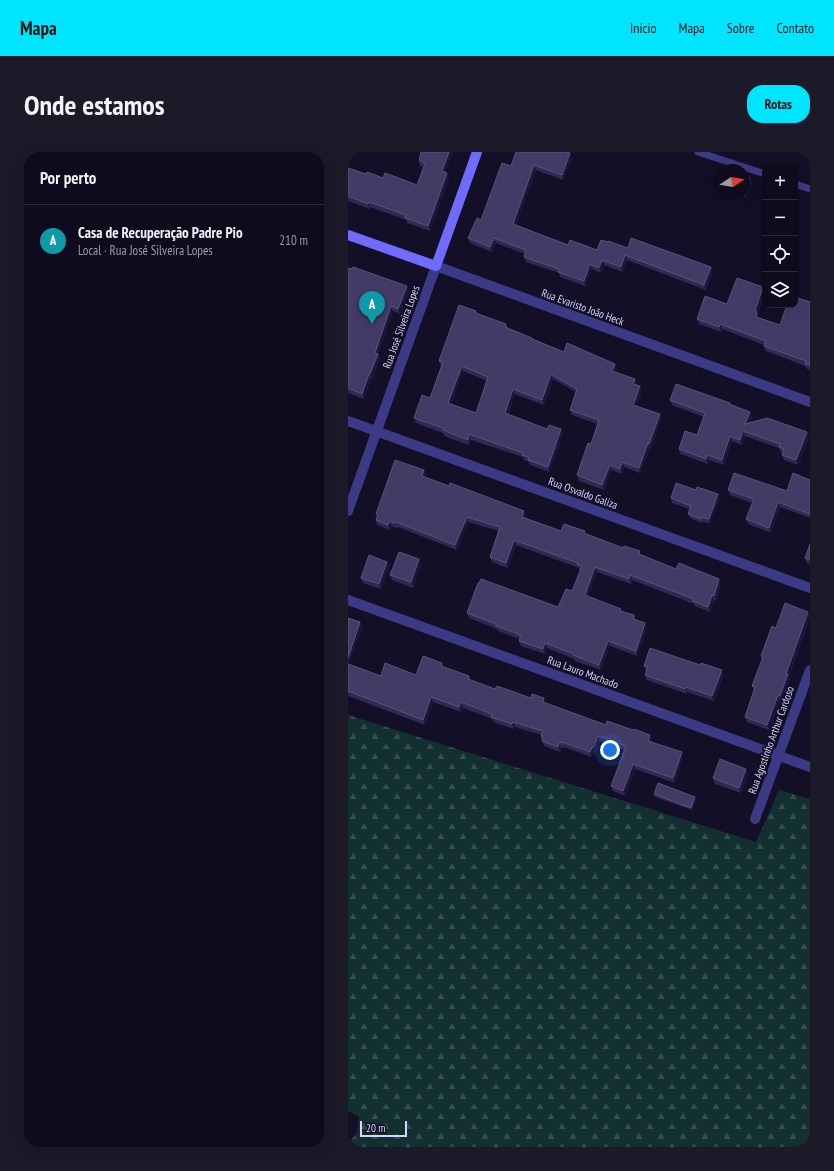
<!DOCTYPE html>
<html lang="pt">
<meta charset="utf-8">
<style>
body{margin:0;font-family:"PT Sans Narrow",sans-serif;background:#1c1929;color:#f1f3f6}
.controls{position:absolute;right:12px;top:12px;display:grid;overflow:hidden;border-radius:8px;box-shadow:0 4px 16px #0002}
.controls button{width:36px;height:36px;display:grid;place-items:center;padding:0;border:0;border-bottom:1px solid #2e2b3b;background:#0e0b1c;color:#f1f3f6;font:20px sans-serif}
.compass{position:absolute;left:366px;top:12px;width:36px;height:36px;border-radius:50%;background:#0e0b1c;box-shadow:0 4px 16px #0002;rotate:78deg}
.scale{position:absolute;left:12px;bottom:10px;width:47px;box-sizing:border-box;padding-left:4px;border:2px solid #d9d4ff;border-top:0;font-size:11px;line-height:14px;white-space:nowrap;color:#d9d4ff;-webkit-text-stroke:3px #130f26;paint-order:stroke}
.you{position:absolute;left:262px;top:598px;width:14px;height:14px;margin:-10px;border:3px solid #fff;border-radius:50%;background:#1a73e8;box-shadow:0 0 0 6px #1a73e833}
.badge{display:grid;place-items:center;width:26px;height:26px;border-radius:50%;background:#00e5ff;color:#fff;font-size:13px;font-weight:700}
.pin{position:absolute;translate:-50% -33px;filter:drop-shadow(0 1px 2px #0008)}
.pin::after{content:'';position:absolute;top:21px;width:14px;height:12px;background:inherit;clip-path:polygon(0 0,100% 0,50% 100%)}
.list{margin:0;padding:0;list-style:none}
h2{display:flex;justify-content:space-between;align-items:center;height:52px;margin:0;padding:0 16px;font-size:17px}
h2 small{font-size:13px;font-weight:400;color:#9b9ba3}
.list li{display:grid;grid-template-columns:26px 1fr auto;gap:12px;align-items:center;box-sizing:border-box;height:72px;padding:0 16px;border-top:1px solid #2e2b3b}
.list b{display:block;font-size:15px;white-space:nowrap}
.list p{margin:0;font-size:13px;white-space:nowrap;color:#9b9ba3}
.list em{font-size:13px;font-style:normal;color:#9b9ba3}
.icon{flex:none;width:22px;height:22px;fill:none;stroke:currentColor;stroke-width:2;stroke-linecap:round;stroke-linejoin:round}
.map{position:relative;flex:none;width:462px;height:995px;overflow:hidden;border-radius:16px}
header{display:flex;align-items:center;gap:24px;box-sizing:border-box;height:56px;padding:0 20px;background:#00e5ff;color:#111}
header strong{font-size:19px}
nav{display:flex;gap:22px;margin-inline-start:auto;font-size:14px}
.intro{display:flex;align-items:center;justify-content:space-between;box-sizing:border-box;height:96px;padding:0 24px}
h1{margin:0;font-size:28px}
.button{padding:10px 18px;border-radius:16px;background:#00e5ff;color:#111;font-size:14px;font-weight:700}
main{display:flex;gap:24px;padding:0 24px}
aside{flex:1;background:#0e0b1c;border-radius:16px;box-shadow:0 4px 16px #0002}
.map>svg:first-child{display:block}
.forest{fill:url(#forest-firs)}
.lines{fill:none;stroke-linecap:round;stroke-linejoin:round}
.lane{stroke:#3d3a85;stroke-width:7}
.street{stroke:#3d3a85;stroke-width:10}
.secondary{stroke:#6f6bff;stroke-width:10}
.wall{fill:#312854;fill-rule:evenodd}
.shaded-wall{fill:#1d163a}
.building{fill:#433a66;stroke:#5a527e;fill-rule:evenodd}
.labels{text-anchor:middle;stroke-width:4;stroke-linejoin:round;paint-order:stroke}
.street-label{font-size:11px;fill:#d9d4ff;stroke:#130f26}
</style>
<header>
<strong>Mapa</strong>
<nav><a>Início</a><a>Mapa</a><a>Sobre</a><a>Contato</a></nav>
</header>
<div class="intro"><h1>Onde estamos</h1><a class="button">Rotas</a></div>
<main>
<aside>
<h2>Por perto<small></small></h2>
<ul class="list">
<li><span class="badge" style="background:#0f9aa8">A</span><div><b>Casa de Recuperação Padre Pio</b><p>Local · Rua José Silveira Lopes</p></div><em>210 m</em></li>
</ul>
</aside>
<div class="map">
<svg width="462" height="995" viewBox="0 0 462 995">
<defs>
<pattern id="forest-firs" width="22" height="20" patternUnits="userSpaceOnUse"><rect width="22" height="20" fill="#12302f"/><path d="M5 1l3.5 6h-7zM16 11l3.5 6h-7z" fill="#344d4e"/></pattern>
</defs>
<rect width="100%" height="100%" fill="#130f26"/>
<path class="forest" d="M0 563 408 690 431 638 462 647V995H0V991L9 981 11 965 0 959Z"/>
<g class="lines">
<path class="lane" d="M350 0 417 22
M447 32 462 37"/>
<path class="street" d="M0 269 462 436
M0 359 88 114 462 250
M0 448 462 615
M407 667 462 518"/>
<path class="secondary" d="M0 83 88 114 129 0"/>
</g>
<path class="wall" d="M224 6 215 28 188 18 168 73 220 93 249 98 260 90 280 96 363 115 365 120 358 138 279 108 275 120 256 113 253 121 244 117 237 134 212 125 211 121 178 110 176 105 177 102 148 91 144 100 122 91 120 86 133 68 163 14Z
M71 8 97 20 101 26 82 79 59 71 58 68 22 55V57L0 49V16L18 22 69 33 75 15 72 14Z
M396 24 402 26 404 31 398 45 390 42H396Z
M0 116 61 139 52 162 45 159 30 202 32 207 24 228 23 227 16 247 0 241Z
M417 139 410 161 411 166 432 173 462 150V218L459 217 457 214 418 199 416 193 374 177 373 180 351 172 349 167 379 152Z
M128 159 129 161 158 172 160 176 216 200 267 212 269 217 268 220 287 227 289 232 288 233 292 234 294 239 288 254 312 262 313 267 303 297 302 296 292 321 276 315 274 322 263 318 256 338 231 329 229 323 243 292 250 272 224 263 222 258 228 240 205 227 196 253 167 242 160 263 215 282 201 320 182 313 181 310 176 308 175 305 123 288 121 293 96 284 95 281 68 271 66 266 82 246 94 214H93L91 209ZM115 219 139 229 128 261 103 252Z
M322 248 382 251V253L402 260 404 266 402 271 459 280 461 285 450 313 436 308 434 303 435 301 433 300 431 296 397 284 394 293 384 289 376 313 361 308 360 312 332 302 331 297 349 283 356 265 324 253Z
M76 318 78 323 77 325 178 364 177 366 213 379 238 382 328 417 371 427 373 432 368 449 366 448 362 460 347 454 346 452 284 428 283 432 249 420 240 445 274 459 286 463 288 468 299 476 289 504 262 494 253 518 227 509 226 507 199 496 197 502 173 494 171 489 172 487 150 479 149 477 121 466 119 461 210 455 224 439 233 418H231V416L168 393 160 416 144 410 142 405 151 379 120 370 109 398 50 375 49 376 43 374 42 378 29 373 28 368 29 365 28 362Z
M462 328V366L432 355 423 381 400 372 398 367 404 351 382 343 380 338 439 339Z
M323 346 371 347 362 371 354 370V371L342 366 340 362 341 357 324 351Z
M462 392V412L459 411 457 406Z
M71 407 73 413 65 436 44 428 42 423Z
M39 410 41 415 33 437 15 431 13 426Z
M460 460 462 465 441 525 442 527 434 549H432L421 578 399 570 397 565 406 539 404 534 414 507 413 504 428 476Z
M0 466 12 470 14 475 1 512 33 524 68 523 94 511 96 515 121 524 122 528 147 537 198 552 258 573 304 588V590L335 605 327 631 287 617 277 644 265 639 263 634 276 598 251 589 247 601 246 600 243 605 216 595 215 596H213L212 600 196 594 194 589V587L193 585 194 583 167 575 166 577 145 570 144 567 115 556 113 560 85 550 77 573 0 544Z
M296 514 375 524 366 549 339 540V542L299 528 297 523 298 519Z
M400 622 393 641 367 632 365 626Z
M306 642 348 647 344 658 307 645Z"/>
<path class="shaded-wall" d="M101 0H105L96 24 94 19Z
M222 1 224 6 215 28 214 23Z
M186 13 188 18 167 77 165 72Z
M99 21 101 26 82 79 80 74Z
M402 26 404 31 398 45 396 40Z
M21 50 22 55V57L20 52Z
M146 86 148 91 144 100 142 95Z
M277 103 279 108 275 120 273 115Z
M254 108 256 113 253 121 251 116Z
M242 112 244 117 237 134 236 129Z
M363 115 365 120 358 138 356 133Z
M59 134 61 139 52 162 50 157Z
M415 135 417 140 410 161 411 165 410 170 407 159Z
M43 154 45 159 29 204 30 202 32 207 24 228 22 222 27 201Z
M372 172 374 177 373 180 371 175Z
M267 212 269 217 266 224 264 219Z
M114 214 115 219 102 256 100 251Z
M21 222 23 227 16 247 14 242Z
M203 222 205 227 196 253 194 248Z
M287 227 289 232 287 237 285 232Z
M292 234 294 239 287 258 285 253Z
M165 237 167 242 158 267 157 261Z
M402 260 404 266 399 277 397 272Z
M312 262 313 267 303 297 301 292Z
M213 277 215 282 201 320 200 315Z
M395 279 397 284 394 293 392 288Z
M459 280 461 285 450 313 448 308Z
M121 282 123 288 121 293 120 288Z
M382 284 384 289 376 313 374 308Z
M300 291 302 296 292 321 291 316Z
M360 303 361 308 360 312 358 307Z
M274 310 276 315 274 322 272 317Z
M262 313 263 318 256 338 254 333Z
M76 318 78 323 76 329 74 324Z
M370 342 371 347 362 371 361 367Z
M430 350 432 355 423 381 421 376Z
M176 359 178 364 176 370 174 365Z
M119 365 120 370 109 398 107 393Z
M42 369 43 374 42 378 40 373Z
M166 388 168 393 160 416 158 411Z
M71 407 73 413 65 436 63 430Z
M39 410 41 415 33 437 31 432Z
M247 415 249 420 239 448 237 443Z
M282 423 284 428 283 432 281 427Z
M371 427 373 432 368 449 366 444Z
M364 443 366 448 362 460 360 455Z
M460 460 462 465 441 525 442 527 434 549 432 544 438 522Z
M12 470 14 475 0 516V506Z
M297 471 299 476 289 504 288 499Z
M260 489 262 494 253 518 251 513Z
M197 491 199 496 197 502 195 497Z
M374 518 375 524 366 549 364 544Z
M338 535 339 540V542L337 537Z
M430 543 432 549 421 578 419 573Z
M83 545 85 550 77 573 75 568Z
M196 546 198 551 195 550Z
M113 550 115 556 113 560 111 555Z
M165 570 167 575 166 577 164 572Z
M302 583 304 588 302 594 300 589Z
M250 584 251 589 247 601 245 596Z
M211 591 213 596 212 600 210 595Z
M244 595 246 600 243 605 242 600Z
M334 600 335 605 327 631 325 626Z
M285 612 287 617 277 644 275 639Z
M398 617 400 622 393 641 391 636Z
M347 645 348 647 344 658 343 656Z"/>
<path class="building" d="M73 0H101L94 19 99 21 80 74 57 66 58 63 21 50 20 52 0 44V16L18 22 19 20 35 26 37 21 40 22 69 33 77 12 71 8Z
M168 0H219L222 1 214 23 186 13 165 72 220 93 222 88 249 98 253 88 260 90V89L280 96 283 86 363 115 356 133 277 103 273 115 254 108 251 116 242 112 236 129 210 120 211 117 176 105 178 98 146 86 142 95 120 86 129 66 133 68 154 11 163 14Z
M396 24 402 26 396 40Z
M5 115 59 134 50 157 43 154 27 201 30 202 22 222H21L14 242 0 236V116L4 117Z
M389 126 415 135 407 159 409 160 408 165 432 173 439 153H447V145L462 150V213L457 212 458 209 416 194 418 189 372 172 371 175 349 167 357 144 379 152Z
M111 153 128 159 127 160 130 162 158 172 157 175 184 186V187L216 200 219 191 267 212 264 219 287 227 285 232 292 234 285 253 312 262 301 292 300 291 291 316 274 310 272 317 262 313 254 333 229 323 240 291 243 292 251 268 222 258 229 237 203 222 194 248 165 237 157 261 199 277 201 273 213 277 200 315 180 308 181 305 174 303 175 301 121 282 120 288 95 278V276L66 266 74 243 82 246 95 210 91 209ZM114 214 140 225 128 261 100 251Z
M328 232 382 251 381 252 402 260 397 272 419 266 459 280 448 308 434 303 436 297 431 295 432 292 395 279 392 288 382 284 374 308 360 303 358 307 331 297 337 279 349 283 357 261 322 248Z
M47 308 76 318 74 324 101 334 102 331 176 359 174 365 213 379 216 372 237 379 236 381 275 396 276 394 292 399 291 402 328 417 331 411 371 427 366 444 364 443 360 455 345 449 346 447 282 423 281 427 247 415 237 443 273 457 272 459 286 463 285 467 297 471 288 499 260 489 251 513 225 503 226 502 197 491 195 497 171 489 173 484 171 483V482L148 474V472L119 461 130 431H131L133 427 210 455 218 437 224 439 234 414 229 412 230 411 166 388 158 411 142 405 152 375 119 365 107 393 48 370 47 371 42 369 40 373 28 368 30 362H28Z
M386 321 439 339 445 321 462 328V362L430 350 421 376 398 367 406 347 380 338Z
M328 331 348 338 349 335 370 342 361 367 353 365 352 367 340 362 343 354 323 346Z
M462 392V408L457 406Z
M51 400 71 407 63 430 42 423Z
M21 403 39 410 31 432 13 426Z
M437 451 460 460 438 522H440L432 544 430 543 419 573 397 565 407 535 404 534 415 505 413 504 424 474 428 476Z
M0 466 12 470 0 506Z
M302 496 352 513 353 511 374 518 364 544 338 535 337 537 297 523 300 515 296 514Z
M75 504 94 511 93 514 121 524 120 527 147 537 149 534 183 546 184 542 196 546 195 550 258 573 259 569 285 578 286 577 302 583 300 589 334 600 325 626 285 612 275 639 263 634 278 594 250 584 245 596 244 595 242 600 214 590 213 591H211L210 595 194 589 195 585H193L195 579 165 570 164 572 143 565 144 562 113 550 111 555 83 545 75 568 0 539V512L33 524 37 511 68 523Z
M372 607 398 617 391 636 365 626Z
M310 631 347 645 343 656 306 642Z"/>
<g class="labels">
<g class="street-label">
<text transform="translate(235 155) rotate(20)" y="4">Rua Evaristo João Heck</text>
<text transform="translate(53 175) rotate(-70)" y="4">Rua José Silveira Lopes</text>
<text transform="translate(235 341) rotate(20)" y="4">Rua Osvaldo Galiza</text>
<text transform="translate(235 520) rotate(20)" y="4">Rua Lauro Machado</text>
<text transform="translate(423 588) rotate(-70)" y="4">Rua Agostinho Arthur Cardoso</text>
</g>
</g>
</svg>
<div class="controls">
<button>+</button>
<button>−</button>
<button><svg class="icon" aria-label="locate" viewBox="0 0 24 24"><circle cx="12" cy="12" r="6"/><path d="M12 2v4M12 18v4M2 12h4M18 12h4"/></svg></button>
<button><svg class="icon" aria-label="layers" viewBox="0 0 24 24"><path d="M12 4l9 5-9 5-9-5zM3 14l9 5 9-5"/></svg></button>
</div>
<svg class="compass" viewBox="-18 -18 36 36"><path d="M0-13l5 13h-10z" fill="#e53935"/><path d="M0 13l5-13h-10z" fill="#9b9ba3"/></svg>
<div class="scale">20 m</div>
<div class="you"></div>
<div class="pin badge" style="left:24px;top:172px;background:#0f9aa8">A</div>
</div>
</main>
